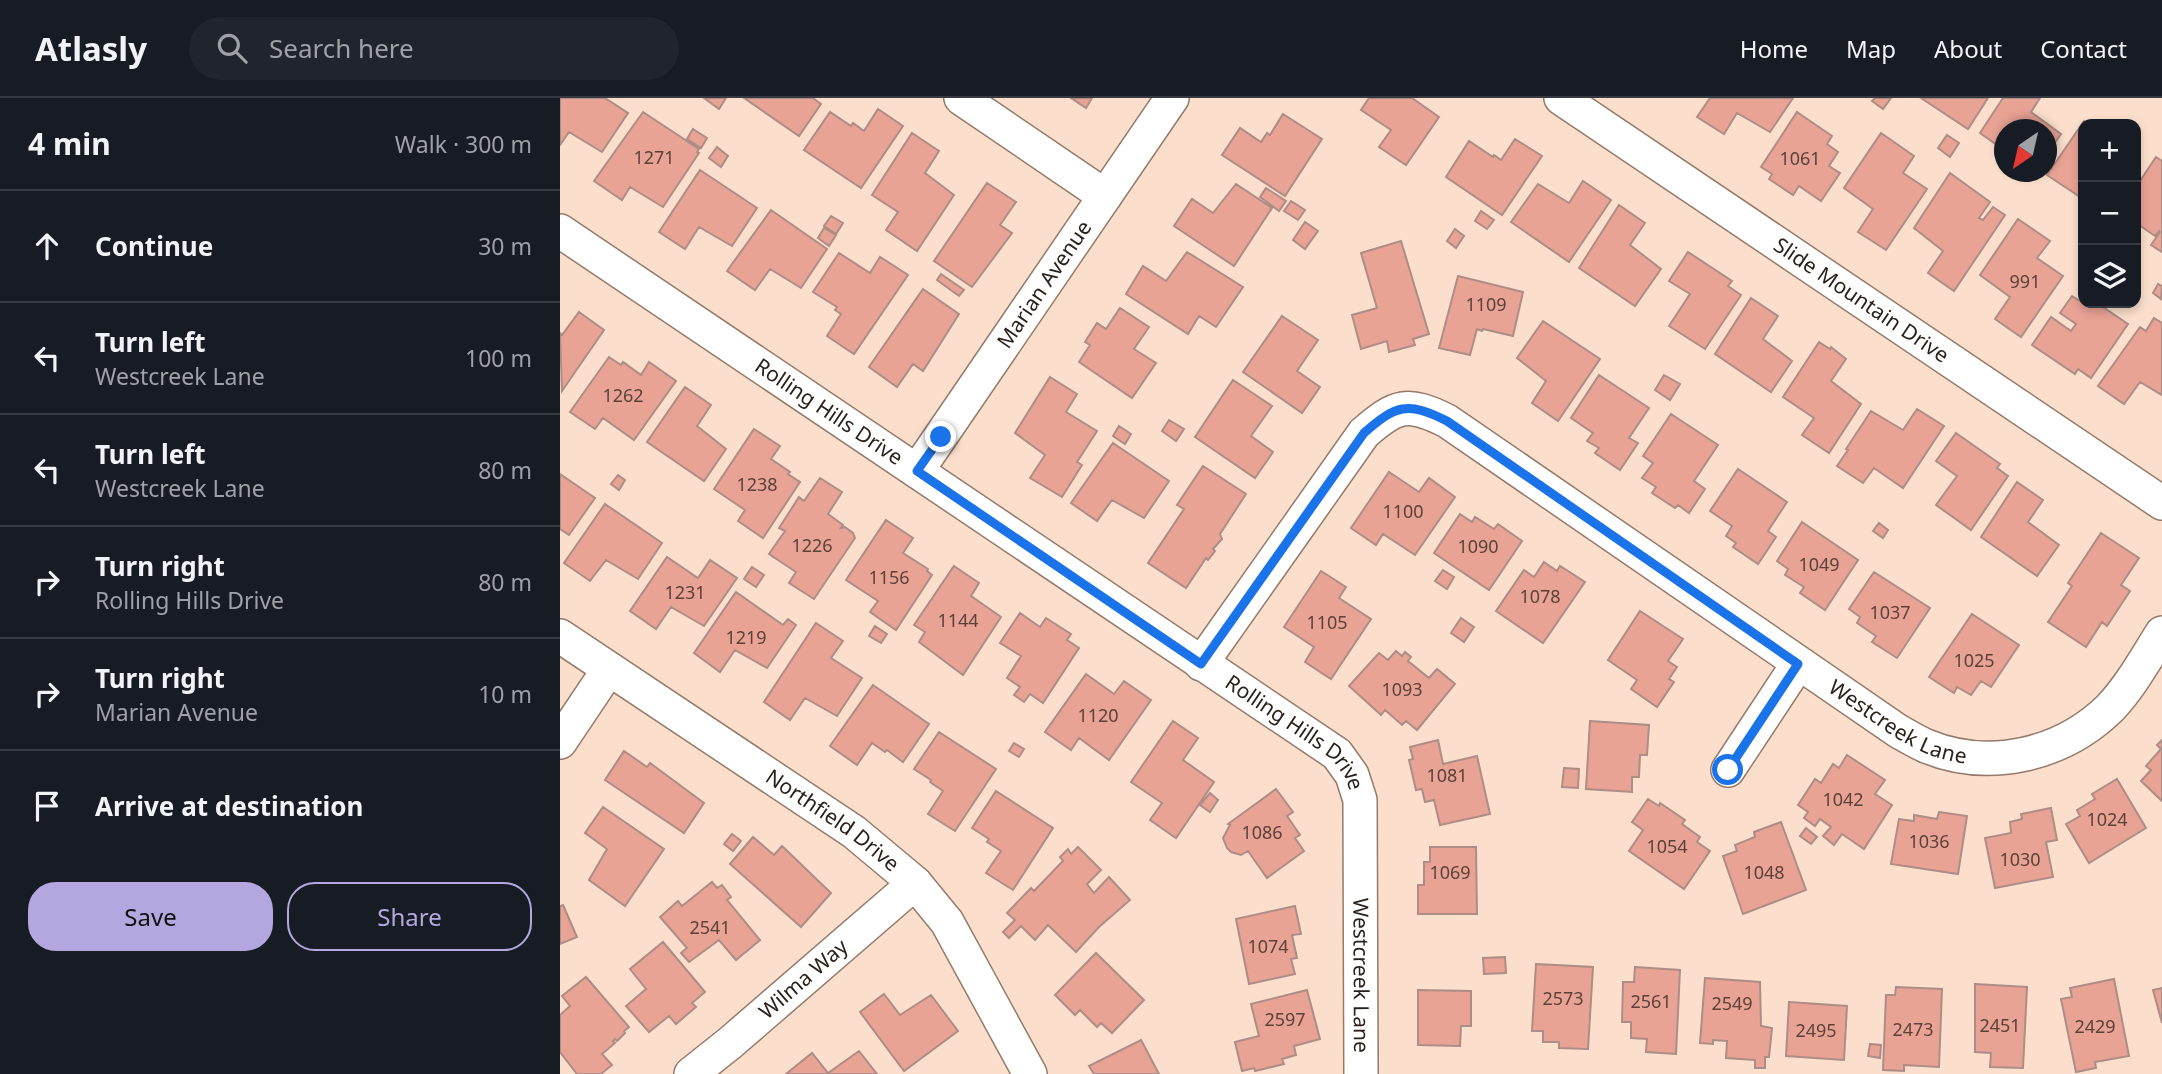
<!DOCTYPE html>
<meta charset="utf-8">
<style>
body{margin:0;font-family:"Noto Sans",sans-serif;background:#20242c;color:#f1f3f6}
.controls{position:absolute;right:21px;top:21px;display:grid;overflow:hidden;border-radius:14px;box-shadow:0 4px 10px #0003}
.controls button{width:63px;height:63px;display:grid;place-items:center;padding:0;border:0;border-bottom:2px solid #363941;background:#171b24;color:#f1f3f6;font:35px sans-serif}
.compass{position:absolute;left:1434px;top:21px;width:63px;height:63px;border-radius:50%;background:#171b24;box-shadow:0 4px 10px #0003;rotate:214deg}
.stop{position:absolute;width:21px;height:21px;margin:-16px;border:5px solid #1a73e8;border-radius:50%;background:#fff}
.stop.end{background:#1a73e8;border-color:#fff;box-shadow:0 2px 7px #0008}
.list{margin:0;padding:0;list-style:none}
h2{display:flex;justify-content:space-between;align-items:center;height:91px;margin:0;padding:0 28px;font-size:30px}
h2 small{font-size:23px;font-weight:400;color:#9ea1a6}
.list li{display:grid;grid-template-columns:46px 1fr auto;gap:21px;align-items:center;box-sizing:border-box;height:112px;padding:0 28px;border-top:2px solid #363941}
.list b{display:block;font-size:26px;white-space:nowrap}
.list p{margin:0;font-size:23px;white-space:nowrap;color:#9ea1a6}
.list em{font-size:23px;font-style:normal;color:#9ea1a6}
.actions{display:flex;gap:14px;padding:21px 28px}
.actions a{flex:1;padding:16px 0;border:2px solid #b4a7df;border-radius:28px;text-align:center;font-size:24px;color:#b4a7df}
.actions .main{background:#b4a7df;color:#111}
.icon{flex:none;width:38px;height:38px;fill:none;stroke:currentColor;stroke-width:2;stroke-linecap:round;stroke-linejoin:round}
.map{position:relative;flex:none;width:1602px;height:976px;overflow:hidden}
header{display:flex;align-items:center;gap:42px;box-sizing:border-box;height:98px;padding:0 35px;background:#171b24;border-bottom:2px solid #363941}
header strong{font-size:33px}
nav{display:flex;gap:38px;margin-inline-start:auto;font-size:24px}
.search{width:490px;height:63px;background:#20242c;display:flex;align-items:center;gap:18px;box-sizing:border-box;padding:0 24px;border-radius:38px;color:#9ea1a6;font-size:26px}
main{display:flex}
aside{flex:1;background:#171b24}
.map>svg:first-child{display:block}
.building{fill:#e9a395;stroke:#ad8d86;stroke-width:2}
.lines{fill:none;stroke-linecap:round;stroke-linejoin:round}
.minor-casing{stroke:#947a69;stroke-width:36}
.minor{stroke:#fff;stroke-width:33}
.route{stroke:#1a73e8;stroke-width:9}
.labels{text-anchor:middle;stroke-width:6;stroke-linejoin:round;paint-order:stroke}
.number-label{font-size:18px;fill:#5b4239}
.street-label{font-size:21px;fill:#2c211a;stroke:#fbdfcc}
</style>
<header>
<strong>Atlasly</strong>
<div class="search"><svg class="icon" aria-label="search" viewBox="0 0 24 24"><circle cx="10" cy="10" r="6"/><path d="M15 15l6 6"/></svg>Search here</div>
<nav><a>Home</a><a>Map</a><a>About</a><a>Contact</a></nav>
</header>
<main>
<aside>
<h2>4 min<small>Walk · 300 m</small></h2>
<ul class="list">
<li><svg class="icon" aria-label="ahead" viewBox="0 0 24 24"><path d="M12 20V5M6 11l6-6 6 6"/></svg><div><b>Continue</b></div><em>30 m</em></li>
<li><svg class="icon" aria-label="left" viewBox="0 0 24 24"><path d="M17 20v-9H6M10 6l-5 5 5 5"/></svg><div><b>Turn left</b><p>Westcreek Lane</p></div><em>100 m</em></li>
<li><svg class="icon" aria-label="left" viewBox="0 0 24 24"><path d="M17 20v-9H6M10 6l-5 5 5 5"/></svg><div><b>Turn left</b><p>Westcreek Lane</p></div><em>80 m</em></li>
<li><svg class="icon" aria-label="right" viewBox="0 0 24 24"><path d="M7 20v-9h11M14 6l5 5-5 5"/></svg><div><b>Turn right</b><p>Rolling Hills Drive</p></div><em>80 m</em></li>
<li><svg class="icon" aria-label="right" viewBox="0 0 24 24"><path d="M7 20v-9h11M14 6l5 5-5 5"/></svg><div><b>Turn right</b><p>Marian Avenue</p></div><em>10 m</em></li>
<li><svg class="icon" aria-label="arrive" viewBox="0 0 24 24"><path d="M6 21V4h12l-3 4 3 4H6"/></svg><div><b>Arrive at destination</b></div></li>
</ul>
<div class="actions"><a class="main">Save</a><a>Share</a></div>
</aside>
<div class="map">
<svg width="1602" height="976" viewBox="0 0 1602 976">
<rect width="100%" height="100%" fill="#fbdfcc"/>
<path class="building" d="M0 0H45L68 15 42 54 9 34 0 47Z
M144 0H166L159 11Z
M184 0H253L261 6 239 38Z
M511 0H532L526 10Z
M809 0H852L879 19 846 67 819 49 831 32 801 12Z
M1150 0H1233L1210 34 1177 15 1164 36 1137 19Z
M1315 0H1331L1323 11 1312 3Z
M1361 0H1428L1408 31Z
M1443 0H1480L1471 14 1501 36 1486 58V32H1444V52L1420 35Z
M318 11 343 28 301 90 244 52 270 14 291 28 293 25 304 33Z
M83 14 139 51 137 54 139 55 103 109 70 89 62 102 34 83Z
M1237 14 1272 38 1267 46 1278 54 1269 68 1280 75 1261 103 1239 88 1233 97 1209 81 1212 76 1201 69Z
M723 16 762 41 725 98 662 57 680 30 701 44 707 35 710 37Z
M1524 23 1529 26H1523V101L1487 77Z
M133 31 147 40 141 50 127 41Z
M352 35 379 53 365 75 394 97 357 153 326 132 338 114 312 97Z
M1321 35 1354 58 1343 75 1367 91 1326 152 1298 134 1313 111 1284 90Z
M1387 37 1399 45 1390 59 1378 50Z
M955 41 982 58 942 117 886 79 909 43 933 59 934 57 941 62Z
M157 49 168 58 161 69 149 60Z
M1596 59 1602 63V154L1591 147 1600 134 1599 133 1595 138 1576 125V89Z
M140 72 197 110 172 148 139 129 125 151 99 134Z
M1390 75 1430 104 1419 120 1423 122 1433 109 1445 117 1394 193 1368 175 1383 153 1354 130Z
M1023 83 1051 102 1009 164 951 124 978 86 1009 105Z
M427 85 456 104 440 127 452 135 412 189 374 163Z
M676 86 712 110 674 168 614 128 632 101 653 115Z
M706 90 726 103 719 113 700 99Z
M731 103 745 112 738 122 724 113Z
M1059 107 1085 125 1070 147 1101 171 1075 208 1019 170Z
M211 112 267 151 241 190 210 171 195 192 167 173Z
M921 113 934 122 927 131 915 123Z
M271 118 283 125 276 136 264 128Z
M1458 121 1490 143 1477 160 1503 178 1461 239 1435 221 1450 199 1420 177Z
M745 124 758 133 745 151 733 142Z
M264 130 276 137 269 148 258 140Z
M895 131 904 138 896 150 887 143Z
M841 143 869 236 853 241 855 247 829 254 827 243 801 251 792 217 817 210 801 155Z
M627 154 683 189 656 229 639 218 628 236 566 196 583 168 606 183Z
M1128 154 1172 183 1168 188 1181 197 1145 251 1109 228 1130 196 1109 183Z
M279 155 310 175 320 159 348 177 294 256 267 238 281 216 275 212 277 209 253 194Z
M381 176 404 192 399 198 377 182Z
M898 178 963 194 953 238 923 231 922 233 917 231 910 257 879 250Z
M1598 186 1602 188 1601 201 1593 195Z
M363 191 399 216 363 273 353 266 337 289 309 269Z
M1512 198 1528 208 1530 205H1537L1568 226 1531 280 1518 271 1515 276 1472 247 1491 219 1511 233 1516 226 1500 215Z
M1191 200 1218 218 1203 241 1232 263 1211 294 1155 256Z
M560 210 589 229 574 251 596 265 572 300 519 264 530 247 525 244 537 225 546 231Z
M19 214 44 232 2 293 0 235 2 237Z
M722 218 758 242 737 273 760 289 742 315 683 274Z
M1594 220 1602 225V297L1580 284 1564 306 1538 288 1580 229 1586 233Z
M983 223 1040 261 998 323 972 305 986 283 957 260Z
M1259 244 1270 251 1271 249 1286 261 1271 283 1301 306 1269 355 1242 337 1254 320 1223 299Z
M49 259 61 267 63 264 81 277 89 264 116 283 74 342 43 320 35 331 10 314Z
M1039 277 1089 310 1069 340 1078 345 1060 372 1035 355 1039 350 1027 343 1033 335 1011 320Z
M1104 277 1120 286 1110 302 1095 292Z
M490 279 517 296 506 314 537 333 517 364 522 367 502 399 470 380 485 357 455 335Z
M673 282 712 308 691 338 713 354 695 380 635 339Z
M125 289 151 307 137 328 166 351 144 383 87 344Z
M1357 311 1384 328 1343 390 1314 370 1303 385 1277 368 1288 352 1286 351 1311 313 1343 332Z
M1111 316 1158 347 1134 383 1145 391 1129 415 1118 407 1115 410 1092 395 1096 389 1082 380 1093 365 1083 358Z
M609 322 624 331 616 343 602 333Z
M559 328 571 336 565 346 553 338Z
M194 331 220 348 211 361 230 374 228 376 240 384 203 440 178 423 185 412 154 391Z
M1396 335 1440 366 1437 370 1448 378 1411 432 1376 407 1397 378 1376 363Z
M553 345 609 383 584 420 552 402 537 423 511 405Z
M643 368 686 396 660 436 662 441 653 451 655 453 648 462 646 460 626 490 588 465 624 411 617 407Z
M1178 371 1227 404 1208 433 1216 439 1198 466 1173 449 1176 445 1166 438 1172 428 1150 413Z
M829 374 859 394 869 380 895 399 855 457 823 436 816 447 791 430Z
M0 376 35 400 9 437 0 431Z
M58 377 65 382 59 392 51 386Z
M260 380 282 394 268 416 283 427 281 430 285 429 293 435 295 440 254 501 229 485 236 474 209 456 225 433 219 430 239 399 244 403Z
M1457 384 1483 402 1468 424 1499 447 1477 478 1421 439Z
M45 406 102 445 78 481 46 462 30 483 4 465Z
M900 416 912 424 915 419 934 431 938 426 962 443 929 492 874 455Z
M326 422 353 440 343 455 368 471 367 473 372 477 336 532 310 514 318 503 286 482Z
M1242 424 1298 462 1265 512 1240 495 1244 489 1225 477 1228 471 1217 463Z
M1319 425 1328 432 1323 440 1313 433Z
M1541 435 1579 460 1561 487 1570 493 1547 528 1542 524 1526 549 1488 524 1512 488 1508 485Z
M107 459 138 480 150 462 177 480 144 528 111 509 96 531 70 513Z
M984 464 997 473 1000 468 1025 484 983 545 936 513 964 472 974 479Z
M394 468 419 485 411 498 441 519 403 577 359 544 365 534 354 527Z
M192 469 204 477 196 489 184 481Z
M883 472 894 479 887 491 875 483Z
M761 473 786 489 779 500 811 521 771 581 745 564 754 549 724 529Z
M1314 474 1370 510 1337 560 1312 544 1316 538 1297 525 1300 519 1289 511Z
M176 494 223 527 228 521 236 527 207 570 175 552 160 574 134 555Z
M1080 513 1123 541 1108 563 1117 569 1109 581 1114 584 1097 609 1071 591 1077 582 1048 562Z
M460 515 480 529 486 520 511 536 507 542 519 550 483 605 470 596 464 604 454 597 460 589 447 580 461 558 440 545Z
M1412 516 1459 547 1431 589 1421 583 1411 597 1397 589 1394 595 1369 579Z
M901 520 914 529 904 544 891 535Z
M256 525 283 543 271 560 302 580 277 618 245 600 230 622 204 604Z
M315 528 327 536 321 545 309 538Z
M836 553 842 558 845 554 851 559 848 563 869 580 877 571 895 586 857 632 846 623 842 627 825 612 821 617 789 588 819 555 828 562Z
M526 576 554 596 564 583 591 602 549 662 519 640 511 652 485 634Z
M313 587 369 626 343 664 327 652 325 654 312 645 297 667 270 648Z
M613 623 638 640 623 662 654 684 616 740 590 722 602 705 571 684Z
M1030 623 1089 627 1087 657H1080L1079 679H1072V694L1026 691Z
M379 634 436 671 395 733 368 716 383 693 370 684 371 682 354 671Z
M878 642 883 666 917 658 930 716 880 727 874 702 865 704 862 691 856 692 849 662 853 661 850 649Z
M1602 642V703L1581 683 1591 672 1586 668 1601 651 1597 647Z
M454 645 464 651 459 659 449 653Z
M64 653 87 669 90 665 144 705 124 735 45 682Z
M1287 657 1325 682 1315 696 1332 707 1304 751 1282 736 1274 747 1263 738 1271 729 1260 721 1255 728 1244 720 1248 714 1238 707 1255 681 1261 685 1273 666 1279 670Z
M1004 670 1019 671 1018 690 1002 689Z
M1557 681 1586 730 1529 765 1506 726 1520 718 1517 712 1535 701 1532 696Z
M716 691 733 714 727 718 740 737 735 740 744 753 707 780 688 753 681 757 671 754 667 750 663 740 670 727 668 726Z
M436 693 493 730 453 792 426 775 441 753 427 744 429 741 412 730Z
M650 695 658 702 650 714 640 707Z
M1088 701 1099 708 1100 705 1125 722 1122 726 1140 739 1137 744 1150 753 1124 791 1069 753 1083 732 1072 724Z
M43 709 104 751 65 808 29 782 47 751 25 735Z
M1491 710 1497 742 1486 744 1493 779 1435 790 1425 740 1451 735 1450 724 1462 721 1461 716Z
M1379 714 1407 718 1398 776 1331 766 1339 721 1354 723V717L1377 721Z
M1221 724 1246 792 1183 816 1163 758 1177 753 1175 747 1195 739 1194 734Z
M1246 730 1257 739 1251 746 1240 738Z
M172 736 181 743 173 753 164 746Z
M193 739 214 757 222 748 271 795 241 829 170 766Z
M518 749 541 772 527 786 534 795 549 779 570 802 539 829 516 854 488 827 475 842 461 828 449 840 443 834 455 822 447 815 471 790 474 793 503 763 500 759 508 751 511 756Z
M870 749H916L917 816H858V787H864V764H870Z
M152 784 157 790 162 787 171 799 167 802 200 842 176 862 159 842 129 864 121 855 127 850 100 819 118 803 122 808Z
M3 807 17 839 0 846V808Z
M735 808 741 836 732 837 737 860 731 861 735 876 689 886 676 821Z
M103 844 145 894 132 905 136 909 116 926 109 918 89 934 66 908 86 891 70 871Z
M536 855 584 902 552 935 541 925 537 929 520 912 515 917 495 897Z
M945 859 946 875 924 876 923 860Z
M976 866 1033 869 1028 951 999 950V944H983V933H972Z
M1075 869 1120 872 1116 956 1086 954 1087 941 1071 940V924H1062L1063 884H1074Z
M26 879 69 929 64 933 65 935 57 943 55 941 53 943 55 945 42 956 52 967 41 976H17L0 954V917L10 908 2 898Z
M1145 880 1200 884 1201 928 1212 930 1209 959H1205V970H1195V962L1166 960 1167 943 1153 942V946L1140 945Z
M1554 881 1569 958 1535 964 1536 970 1516 974 1501 901 1512 899 1510 890Z
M1415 886 1467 889 1463 970 1430 969 1431 955 1415 954Z
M1336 889 1382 891 1379 969 1344 967V973L1323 972 1326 897H1335Z
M1602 890V925L1593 892Z
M747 892 760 941 734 948 736 957 722 961 724 966 695 973 694 970 682 973 675 944 699 938 691 906Z
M858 892 911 893V928H901L900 948 858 947Z
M324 896 340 917 371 897 398 933 344 973 300 914Z
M1229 904 1287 908 1284 962 1226 958Z
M581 942 599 976H534L529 968Z
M1310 946 1321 947 1320 960 1308 958Z
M299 953 317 976H226L252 955 268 975Z"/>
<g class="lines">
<g class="minor-casing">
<g id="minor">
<path d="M401 0 545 98"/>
<path id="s1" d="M1001 0 1602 405"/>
<path id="s2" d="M0 133 777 656 792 677 800 702 801 976"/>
<path id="s3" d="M357 373 612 0"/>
<path id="s4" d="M0 538 294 734 355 785 387 824 470 976"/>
<path id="s5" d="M641 566 804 335C836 307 847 303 887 323L1338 633C1347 638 1357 644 1366 648 1429 674 1502 657 1550 610 1571 588 1586 560 1602 535"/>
<path d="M0 644 49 571"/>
<path d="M1168 672 1238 566"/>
<path id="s6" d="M131 976 170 945 355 785"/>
</g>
</g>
<use href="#minor" class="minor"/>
</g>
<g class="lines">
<path class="route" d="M381 339 357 373 641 566 804 335C836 307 847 303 887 323L1238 566 1168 672"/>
</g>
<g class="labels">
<g class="number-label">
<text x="94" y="66">1271</text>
<text x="1240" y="67">1061</text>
<text x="1465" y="190">991</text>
<text x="926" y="213">1109</text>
<text x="63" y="304">1262</text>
<text x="197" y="393">1238</text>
<text x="843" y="420">1100</text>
<text x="252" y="454">1226</text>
<text x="918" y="455">1090</text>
<text x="1259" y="473">1049</text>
<text x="329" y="486">1156</text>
<text x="125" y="501">1231</text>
<text x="980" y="505">1078</text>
<text x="1330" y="521">1037</text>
<text x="398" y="529">1144</text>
<text x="767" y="531">1105</text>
<text x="186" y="546">1219</text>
<text x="1414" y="569">1025</text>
<text x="842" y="598">1093</text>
<text x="538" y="624">1120</text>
<text x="887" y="684">1081</text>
<text x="1283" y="708">1042</text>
<text x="1547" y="728">1024</text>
<text x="702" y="741">1086</text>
<text x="1369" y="750">1036</text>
<text x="1107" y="755">1054</text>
<text x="1460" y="768">1030</text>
<text x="890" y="781">1069</text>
<text x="1204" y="781">1048</text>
<text x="150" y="836">2541</text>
<text x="708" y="855">1074</text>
<text x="1003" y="907">2573</text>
<text x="1091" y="910">2561</text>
<text x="1172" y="912">2549</text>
<text x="725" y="928">2597</text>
<text x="1440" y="934">2451</text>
<text x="1535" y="935">2429</text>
<text x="1353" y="938">2473</text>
<text x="1256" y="939">2495</text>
</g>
<g class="street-label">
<text dy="7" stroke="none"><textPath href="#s3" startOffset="226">Marian Avenue</textPath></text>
<text dy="7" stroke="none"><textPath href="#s1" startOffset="362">Slide Mountain Drive</textPath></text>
<text dy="7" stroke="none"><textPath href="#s2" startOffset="324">Rolling Hills Drive</textPath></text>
<text dy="7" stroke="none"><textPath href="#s5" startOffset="919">Westcreek Lane</textPath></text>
<text dy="7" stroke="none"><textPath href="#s2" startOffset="891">Rolling Hills Drive</textPath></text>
<text dy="7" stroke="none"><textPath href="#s4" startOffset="329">Northfield Drive</textPath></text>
<text dy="7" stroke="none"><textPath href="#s2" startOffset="1164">Westcreek Lane</textPath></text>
<text dy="7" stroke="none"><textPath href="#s6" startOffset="147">Wilma Way</textPath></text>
</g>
</g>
</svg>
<div class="controls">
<button>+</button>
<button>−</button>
<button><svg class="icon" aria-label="layers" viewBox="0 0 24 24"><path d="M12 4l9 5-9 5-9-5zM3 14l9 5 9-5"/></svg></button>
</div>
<svg class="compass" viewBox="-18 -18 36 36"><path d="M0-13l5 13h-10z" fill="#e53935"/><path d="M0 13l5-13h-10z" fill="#9ea1a6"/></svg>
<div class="stop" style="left:1168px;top:672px"></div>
<div class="stop end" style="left:381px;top:339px"></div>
</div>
</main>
